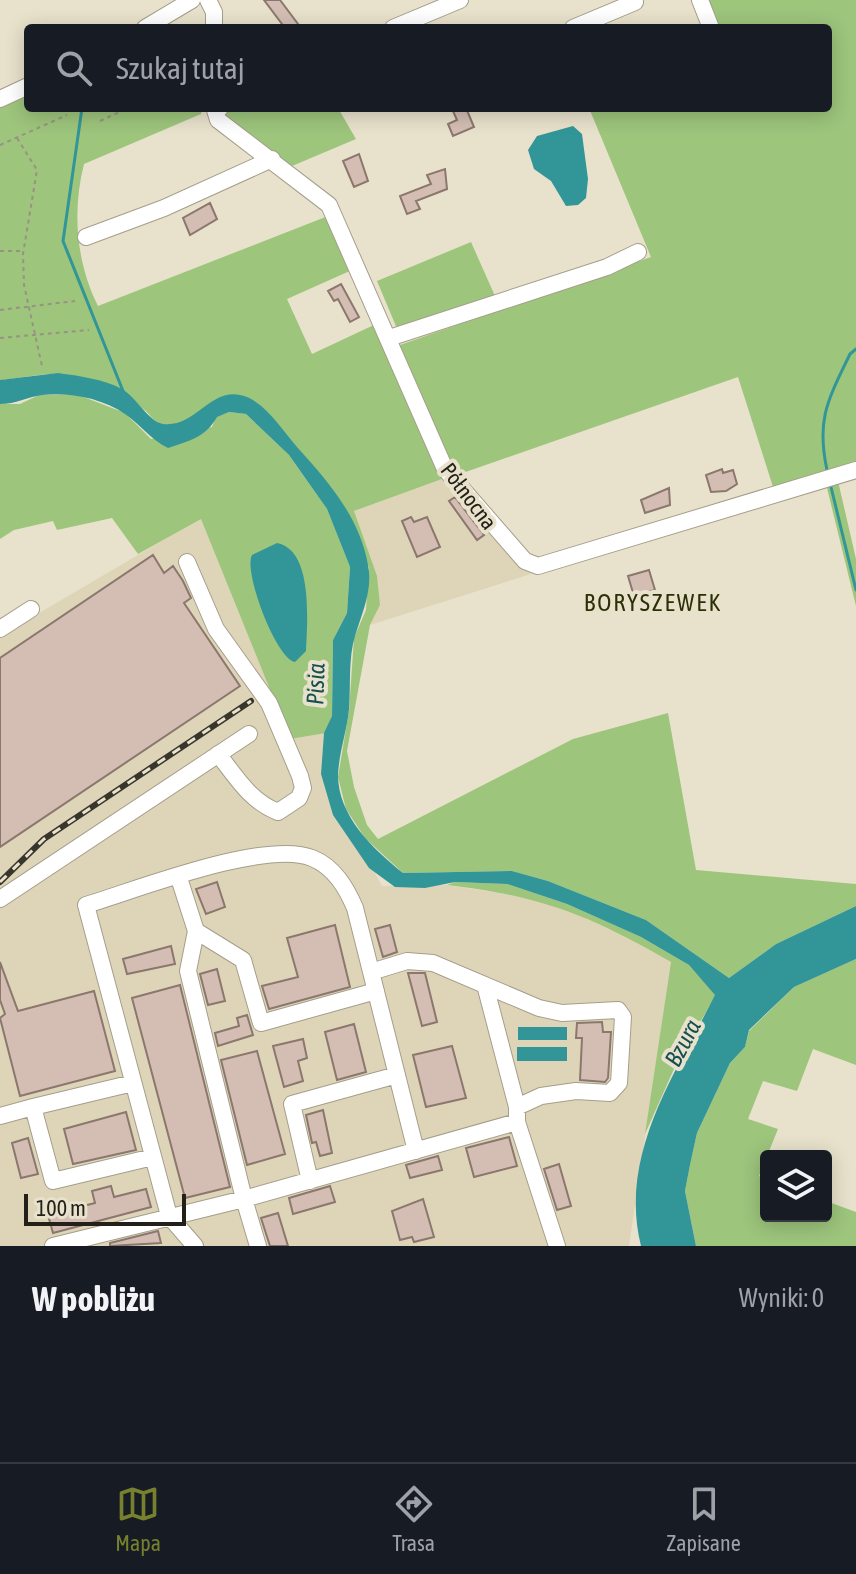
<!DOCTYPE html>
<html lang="pl">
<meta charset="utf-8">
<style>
body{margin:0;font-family:"Asap Condensed",sans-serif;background:#242831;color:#f1f3f6}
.controls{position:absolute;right:24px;bottom:24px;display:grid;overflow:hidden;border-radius:8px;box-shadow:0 4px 20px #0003}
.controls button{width:72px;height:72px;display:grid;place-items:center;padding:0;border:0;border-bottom:2px solid #363941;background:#171b24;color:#f1f3f6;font:40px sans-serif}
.scale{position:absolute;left:24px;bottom:20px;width:162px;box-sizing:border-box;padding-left:8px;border:4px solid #222018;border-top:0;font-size:22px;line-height:28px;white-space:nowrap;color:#222018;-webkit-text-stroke:6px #e8e2cc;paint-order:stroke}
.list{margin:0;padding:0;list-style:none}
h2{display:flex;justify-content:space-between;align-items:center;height:104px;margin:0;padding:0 32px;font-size:34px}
h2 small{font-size:26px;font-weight:400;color:#9ea1a6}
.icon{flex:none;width:44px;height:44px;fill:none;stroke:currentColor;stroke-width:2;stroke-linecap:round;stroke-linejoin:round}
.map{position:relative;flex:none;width:856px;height:1246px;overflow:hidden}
.search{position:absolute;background:#171b24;box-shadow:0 4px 20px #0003;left:24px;right:24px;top:24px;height:88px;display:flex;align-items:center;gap:20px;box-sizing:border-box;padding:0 28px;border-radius:8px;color:#9ea1a6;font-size:30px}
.sheet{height:216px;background:#171b24}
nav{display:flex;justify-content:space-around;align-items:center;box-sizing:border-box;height:112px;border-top:2px solid #363941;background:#171b24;font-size:22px;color:#9ea1a6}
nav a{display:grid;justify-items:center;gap:4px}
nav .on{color:#76802d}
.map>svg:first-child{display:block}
.built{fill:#ded5b9}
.green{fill:#9dc57c}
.water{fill:#329698}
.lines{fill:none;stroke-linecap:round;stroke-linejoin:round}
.stream{stroke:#329698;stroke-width:3}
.building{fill:#d4beb3;stroke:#8b776d;stroke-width:2}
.minor-casing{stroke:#a49e8a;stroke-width:18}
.path{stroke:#979383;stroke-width:2;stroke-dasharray:4 4;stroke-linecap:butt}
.minor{stroke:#fff;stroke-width:16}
.rail-casing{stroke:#38362c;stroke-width:6}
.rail{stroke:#e8e2cc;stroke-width:3;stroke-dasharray:9;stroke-linecap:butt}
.labels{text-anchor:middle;stroke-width:8;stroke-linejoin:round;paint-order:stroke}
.street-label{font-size:22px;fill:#222018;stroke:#e8e2cc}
.neighbourhood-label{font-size:24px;letter-spacing:2px;fill:#2b3007;stroke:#e8e2cc}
.water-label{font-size:24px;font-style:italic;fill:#174f50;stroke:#e8e2cc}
</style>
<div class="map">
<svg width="856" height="1246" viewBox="0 0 856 1246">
<rect width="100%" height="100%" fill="#e8e2cc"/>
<path class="built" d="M442 479 531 574 370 625 380 605 354 511Z
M201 518 290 739 324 733 321 774 382 886 447 885 533 898 611 928 671 962 629 1246H0V636Z"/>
<path class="green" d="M704 0H856V464L774 490 738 377 454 476 397 346 651 257 589 108H828V28H714Z
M28 94V108H202L201 114 84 164C72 211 76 262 98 306L328 216 352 270 287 299 312 354 376 324 442 479 354 511 377 576 380 605 370 625 347 751 354 787 367 825 378 839 573 739 668 713 696 870 856 884V906L776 944 729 978 646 920 548 881 512 871 403 873 365 838 346 809 338 777 349 711 354 638 366 610 369 567 258 404C208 379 207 428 164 425 154 424 149 411 140 407 115 397 87 381 61 374 53 372 12 379 0 380V106Z
M234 108H338L356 139 292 166 221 113Z
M471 242 495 296 398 331 377 281Z
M76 394 125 413 151 439 212 427 216 417 229 412 246 414 289 455 327 509 350 567 347 613 333 640 332 716 326 733 290 739 201 519 138 554 112 518 57 530 53 521 14 530 0 539V404H20L39 395Z
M838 481 856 559V606L826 484Z
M455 882 507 884 567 904 641 937 689 965 716 995 678 1060 645 1134 671 962C589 915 541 896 447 885Z
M856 959V1065L813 1049 797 1091 763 1081 748 1119 778 1129 759 1176 766 1179V1216H826V1201L856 1212V1246H696L685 1191 690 1165 697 1133 730 1063 745 1047 749 1031 794 987Z"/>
<path class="water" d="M573 126 582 134 588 179 586 198 578 205 566 206 551 181 534 169 528 150 537 136Z
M58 373C79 376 103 379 122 389 136 397 149 422 163 424 195 428 209 389 240 395 263 399 283 431 297 447 328 481 360 518 368 565 373 590 362 613 355 636 348 659 351 685 349 709 347 731 339 752 338 775 338 816 373 849 403 873L512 871 548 881 646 920 729 978 776 944 856 906V959L794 987 749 1030 745 1047 730 1063 697 1133 690 1165 685 1191 696 1246H641C618 1154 676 1073 715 995L689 965 641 937 567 904 507 884 455 882 425 888 395 887 369 868 333 815 321 774 324 733 332 716 333 640 347 613 350 567 327 509 289 455 246 414 229 412 217 417C206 437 189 441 168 448 150 439 141 425 125 414 102 398 69 392 42 395 27 397 16 404 0 404V380Z
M277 543C314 550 307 624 306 651L295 662C276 659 243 571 252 555Z
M518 1027H567V1040H518Z
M517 1047H567V1061H517Z"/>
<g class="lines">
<path class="stream" d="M82 108 63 241 123 391
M827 470C816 419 828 400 850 354L856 349
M831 487 856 590"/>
</g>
<path class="building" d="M264 0H280L301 28H285Z
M461 108H466L474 127 453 136 448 124 457 120 453 111Z
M359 154 368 181 354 187 343 161Z
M445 169 447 189 416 201 420 209 407 214 400 196 431 184 427 175Z
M210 203 217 219 190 235 183 218Z
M341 284 359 317 350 322 338 299 334 301 328 291Z
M722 469 723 473 733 470 737 484 726 491 711 492 706 475Z
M669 488 670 505 645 513 641 500Z
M455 497 484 535 477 540 449 501Z
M411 517 414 522 427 517 440 547 417 557 402 521Z
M153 555 164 573 173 566 183 581 191 598 184 603 240 686 0 847V658Z
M649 570 655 590 634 596 628 576Z
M217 882 225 907 206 914 196 889Z
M335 925 350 987 269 1009 262 986 298 977 287 938Z
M390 925 397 952 383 957 375 929Z
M171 946 175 964 127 974 123 959Z
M0 962 18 1011 94 991 115 1071 20 1096 0 1018 5 1014 0 1000Z
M217 969 225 1001 208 1005 200 974Z
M408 973H425L437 1022 422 1026Z
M180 985 230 1187 185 1198 132 998Z
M247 1015 253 1035 218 1046 215 1033 239 1026 237 1018Z
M602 1022 603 1032H611L608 1078 605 1082 580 1080 582 1038H576L577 1023Z
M354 1024 366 1072 337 1080 325 1032Z
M303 1039 307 1058 298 1061 303 1081 284 1087 273 1046Z
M452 1046 466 1098 426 1107 413 1055Z
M257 1051 285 1154 247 1165 221 1060Z
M323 1110 332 1153 320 1156 316 1142 312 1143 306 1115Z
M126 1112 136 1150 73 1164 64 1129Z
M509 1137 517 1166 474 1177 466 1148Z
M28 1138 38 1174 21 1178 12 1143Z
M438 1156 442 1170 410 1178 406 1165Z
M559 1164 571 1206 557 1210 544 1169Z
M111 1186 114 1197 146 1189 151 1207 53 1233 48 1215 95 1203 92 1191Z
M330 1186 335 1202 293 1214 289 1198Z
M423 1199 434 1237 414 1242 412 1237 400 1240 392 1211Z
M278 1213 288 1246H270L261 1218Z
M158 1231 161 1243 110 1246V1243Z"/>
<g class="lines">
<g class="minor-casing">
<path id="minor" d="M208 0 214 12V28
M700 0 711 28
M145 28 192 0
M393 28 460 0
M573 28 635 2
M0 99 28 86
M220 108 215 110 218 120 329 205 445 469 525 561 538 566 856 470
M86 237 164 208 272 159
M389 338 607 267 638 252
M187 562 216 629 269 703 300 776 303 788 299 798 278 812C250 801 237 778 218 754
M0 629 31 609
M179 878 196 931 188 971 244 1199 517 1122
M0 899 249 734
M196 931 243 960 261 1023 376 991
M371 972 407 961 433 963 539 1008 562 1013 618 1010 623 1017 619 1083 610 1093 576 1091 541 1096 517 1107
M485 985 517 1107V1122L557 1246
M33 1107 133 1083
M0 1116 33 1107 53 1181 153 1157
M310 1181 292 1104 397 1075
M53 1246 244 1199 258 1246
M195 1246 169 1216 86 905C136 890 266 839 312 858 334 867 346 887 355 908L416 1151"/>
</g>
<path class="path" d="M100 121 128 108
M17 138 37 170 23 254 24 285 42 366
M0 145 67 115
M0 251H23
M0 310 75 301
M0 338 89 330"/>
<use href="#minor" class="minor"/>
<g class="rail-casing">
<path id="rail" d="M0 882 44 839 251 701"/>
</g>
<use href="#rail" class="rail"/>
</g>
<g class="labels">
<g class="street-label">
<text transform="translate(469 496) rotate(53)" y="8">Północna</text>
</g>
<g class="neighbourhood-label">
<text x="653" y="611">BORYSZEWEK</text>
</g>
<g class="water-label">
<text transform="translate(316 684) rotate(-88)" y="8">Pisia</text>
<text transform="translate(683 1043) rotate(-62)" y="8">Bzura</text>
</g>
</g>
</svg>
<div class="controls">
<button><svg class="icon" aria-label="layers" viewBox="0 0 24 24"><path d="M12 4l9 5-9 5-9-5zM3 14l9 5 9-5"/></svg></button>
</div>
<div class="scale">100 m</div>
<div class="search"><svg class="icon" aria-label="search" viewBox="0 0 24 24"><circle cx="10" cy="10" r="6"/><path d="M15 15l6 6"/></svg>Szukaj tutaj</div>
</div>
<section class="sheet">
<h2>W pobliżu<small>Wyniki: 0</small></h2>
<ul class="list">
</ul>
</section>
<nav>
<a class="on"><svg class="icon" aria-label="map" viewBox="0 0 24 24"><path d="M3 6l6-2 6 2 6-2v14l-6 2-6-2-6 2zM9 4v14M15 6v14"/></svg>Mapa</a>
<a><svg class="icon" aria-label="directions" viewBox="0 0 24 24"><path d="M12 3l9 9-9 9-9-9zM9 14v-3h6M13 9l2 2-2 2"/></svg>Trasa</a>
<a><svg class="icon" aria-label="saved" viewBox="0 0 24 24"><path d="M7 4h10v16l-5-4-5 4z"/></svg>Zapisane</a>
</nav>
